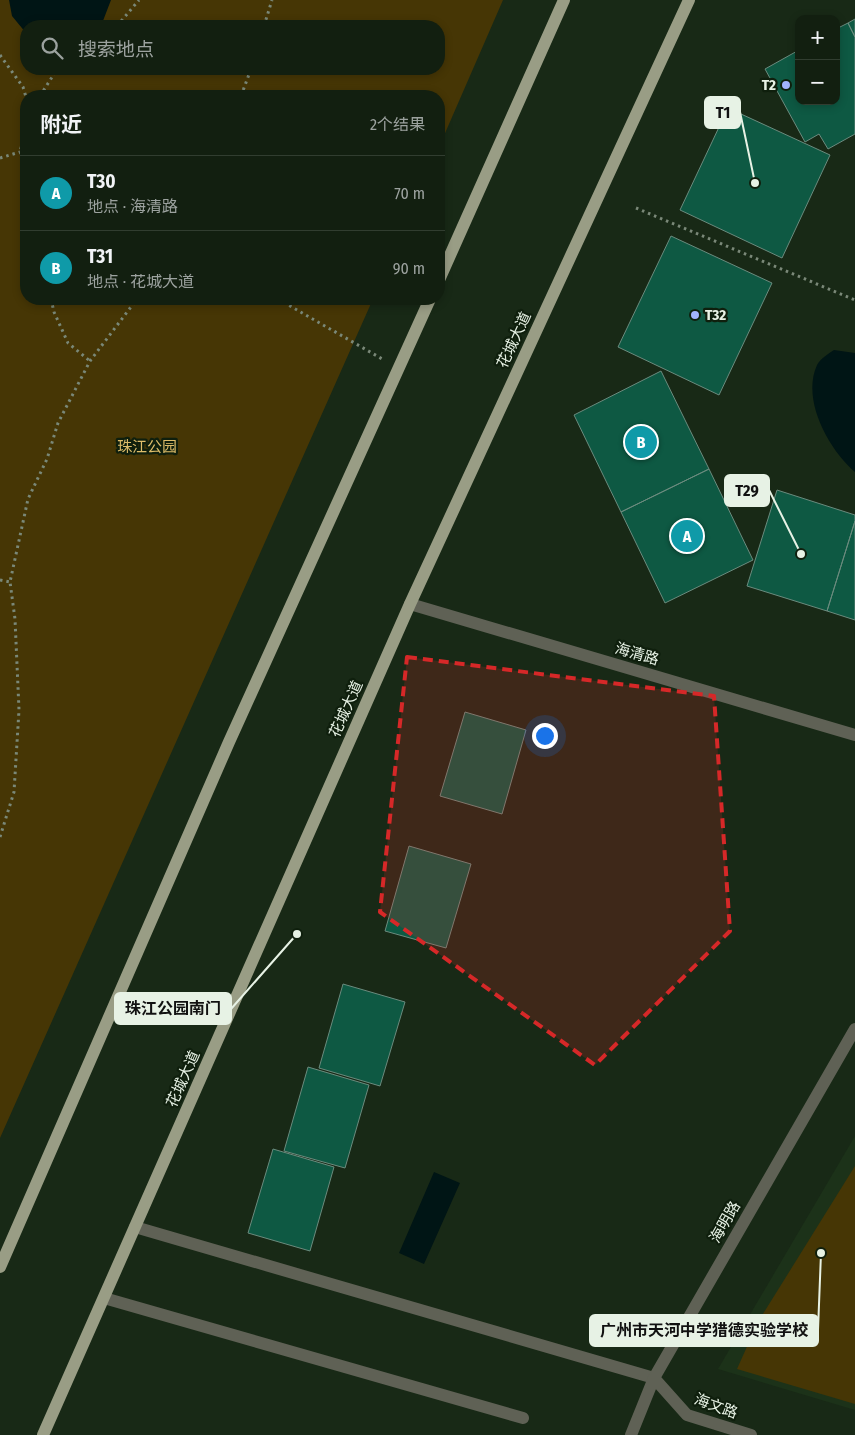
<!DOCTYPE html>
<html lang="zh">
<meta charset="utf-8">
<style>
body{margin:0;font-family:"Fira Sans Condensed","Noto Sans SC",sans-serif;background:#1f2c1e;color:#f1f3f6}
.controls{position:absolute;right:15px;top:15px;display:grid;overflow:hidden;border-radius:10px;box-shadow:0 2px 8px #0003}
.controls button{width:45px;height:45px;display:grid;place-items:center;padding:0;border:0;border-bottom:1px solid #313d30;background:#121f10;color:#f1f3f6;font:25px sans-serif}
.you{position:absolute;left:544px;top:735px;width:18px;height:18px;margin:-12px;border:4px solid #fff;border-radius:50%;background:#1a73e8;box-shadow:0 0 0 8px #1a73e833}
.badge{display:grid;place-items:center;width:32px;height:32px;border-radius:50%;background:#2563eb;color:#fff;font-size:16px;font-weight:700}
.pin{position:absolute;translate:-50% -50%;border:2px solid #fff;box-shadow:0 1px 5px #0006}
.list{margin:0;padding:0;list-style:none}
h2{display:flex;justify-content:space-between;align-items:center;height:65px;margin:0;padding:0 20px;font-size:21px}
h2 small{font-size:16px;font-weight:400;color:#9ca29f}
.list li{display:grid;grid-template-columns:32px 1fr auto;gap:15px;align-items:center;box-sizing:border-box;height:75px;padding:0 20px;border-top:1px solid #313d30}
.list b{display:block;font-size:19px;white-space:nowrap}
.list p{margin:0;font-size:16px;white-space:nowrap;color:#9ca29f}
.list em{font-size:16px;font-style:normal;color:#9ca29f}
.icon{flex:none;width:28px;height:28px;fill:none;stroke:currentColor;stroke-width:2;stroke-linecap:round;stroke-linejoin:round}
.map{position:relative;flex:none;width:855px;height:1435px;overflow:hidden}
.search{position:absolute;background:#121f10;box-shadow:0 2px 8px #0003;left:20px;top:20px;width:425px;height:55px;display:flex;align-items:center;gap:12px;box-sizing:border-box;padding:0 18px;border-radius:20px;color:#9ca29f;font-size:19px}
.panel{position:absolute;background:#121f10;box-shadow:0 2px 8px #0003;left:20px;top:90px;width:425px;height:215px;border-radius:20px}
.map>svg:first-child{display:block}
.built{fill:#1c3219}
.green{fill:#463605;fill-rule:evenodd}
.water{fill:#001515}
.building{fill:#0e5943;stroke:#6b8b7e}
.lines{fill:none;stroke-linecap:round;stroke-linejoin:round}
.path{stroke:#7a8878;stroke-width:3;stroke-dasharray:2.5 4;stroke-linecap:butt}
.service{stroke:#5f6155;stroke-width:12}
.minor{stroke:#5f6155;stroke-width:12}
.tertiary{stroke:#5f6155;stroke-width:12}
.primary{stroke:#999d85;stroke-width:12}
.marked{fill:#d62828;fill-opacity:0.2;stroke:#d62828;stroke-width:4;stroke-dasharray:10 6;stroke-linejoin:round}
.poi-dot{fill:#a1b3fd;stroke:#0f1f0d;stroke-width:2}
.labels{text-anchor:middle;stroke-width:4.5;stroke-linejoin:round;paint-order:stroke}
.poi-label{font-size:15px;font-weight:bold;fill:#e7f2e5;stroke:#0f1f0d;text-anchor:end}
.street-label{font-size:15px;fill:#e7f2e5;stroke:#0f1f0d}
.park-label{font-size:15px;fill:#debd6a;stroke:#0f1f0d}
.leader{fill:none;stroke:#e7f2e5;stroke-width:2}
.callout-dot{fill:#e7f2e5;stroke:#0f1f0d;stroke-width:2}
.callout{fill:#e7f2e5;stroke:#e7f2e5;stroke-width:2}
.callout-label{font-size:16px;text-anchor:middle;font-weight:bold;fill:#111}
</style>
<div class="map">
<svg width="855" height="1435" viewBox="0 0 855 1435">
<rect width="100%" height="100%" fill="#182916"/>
<path class="built" d="M855 1136V1410L718 1369Z"/>
<path class="green" d="M0 0H503L439 147V96H26V299H373L0 1138ZM26 26H439V69H26Z
M855 1166V1404L737 1369 758 1322Z"/>
<path class="water" d="M9 0H111L101 26H26V33L12 16Z
M834 350 855 353V472C829 450 801 400 817 365 821 358 828 354 834 350Z
M434 1172 460 1183 424 1264 399 1253Z"/>
<path class="building" d="M855 19V37L848 23Z
M848 23 855 37V134L828 149 819 134 805 142 765 69 799 50V101H836V29Z
M728 108 830 155 782 258 680 210Z
M671 236 772 283 719 395 618 347Z
M661 371 709 469 621 512 574 415Z
M709 469 753 560 665 603 621 512Z
M777 490 855 515V521L827 611 747 586Z
M855 521V620L827 611Z
M465 712 526 730 502 814 440 796Z
M409 846 471 864 446 948 385 931Z
M343 984 405 1002 380 1086 319 1068Z
M308 1067 369 1085 345 1168 284 1151Z
M273 1149 334 1167 310 1251 248 1233Z"/>
<g class="lines">
<path class="path" d="M117 26 139 0
M264 26 272 0
M0 55 23 87 26 97
M40 96 54 74 62 69
M241 96 251 69
M26 128 20 152 26 162
M0 158 20 152
M636 208 855 300
M51 299 54 312 68 343 90 361
M278 299 384 360
M0 580 10 582
M0 837 14 792 19 710 15 619 10 582 28 499 47 459 58 423 90 361 137 299"/>
<path class="service" d="M135 1227 654 1378
M104 1298 523 1418"/>
<path class="minor" d="M654 1378 687 1415 751 1435
M631 1435 654 1378 855 1029"/>
<path class="tertiary" d="M410 604 855 735"/>
<path class="primary" d="M439 280 564 0
M0 1267 229 742 430 299
M43 1435 410 604 689 0"/>
</g>
<path class="marked" d="M407 657 714 696 730 931 595 1065 380 912Z"/>
<g class="poi-dot">
<circle cx="786" cy="85" r="5"/>
<circle cx="695" cy="315" r="5"/>
</g>
<g class="labels">
<g class="poi-label">
<text x="776" y="90">T2</text>
<text x="705" y="320" text-anchor="start">T32</text>
</g>
<g class="street-label">
<text transform="translate(514 340) rotate(-65)" y="5">花城大道</text>
<text transform="translate(637 654) rotate(16)" y="5">海清路</text>
<text transform="translate(346 709) rotate(-66)" y="5">花城大道</text>
<text transform="translate(183 1079) rotate(-66)" y="5">花城大道</text>
<text transform="translate(725 1222) rotate(-60)" y="5">海明路</text>
<text transform="translate(716 1406) rotate(20)" y="5">海文路</text>
</g>
<g class="park-label">
<text x="147" y="452">珠江公园</text>
</g>
</g>
<path class="leader" d="M755 183L740 112M801 554L769 490M297 934L231 1009M821 1253L818 1330"/>
<g class="callout-dot">
<circle cx="755" cy="183" r="5"/>
<circle cx="801" cy="554" r="5"/>
<circle cx="297" cy="934" r="5"/>
<circle cx="821" cy="1253" r="5"/>
</g>
<g class="callout">
<rect x="705" y="97" width="35" height="31" rx="5"/>
<rect x="725" y="475" width="44" height="31" rx="5"/>
<rect x="115" y="993" width="116" height="31" rx="5"/>
<rect x="590" y="1315" width="228" height="31" rx="5"/>
</g>
<g class="callout-label">
<text x="723" y="118">T1</text>
<text x="747" y="496">T29</text>
<text x="173" y="1014">珠江公园南门</text>
<text x="704" y="1336">广州市天河中学猎德实验学校</text>
</g>
</svg>
<div class="controls">
<button>+</button>
<button>−</button>
</div>
<div class="you"></div>
<div class="pin badge" style="left:687px;top:536px;background:#0f9aa8">A</div>
<div class="pin badge" style="left:641px;top:442px;background:#0f9aa8">B</div>
<div class="search"><svg class="icon" aria-label="search" viewBox="0 0 24 24"><circle cx="10" cy="10" r="6"/><path d="M15 15l6 6"/></svg>搜索地点</div>
<section class="panel">
<h2>附近<small>2个结果</small></h2>
<ul class="list">
<li><span class="badge" style="background:#0f9aa8">A</span><div><b>T30</b><p>地点 · 海清路</p></div><em>70 m</em></li>
<li><span class="badge" style="background:#0f9aa8">B</span><div><b>T31</b><p>地点 · 花城大道</p></div><em>90 m</em></li>
</ul>
</section>
</div>
